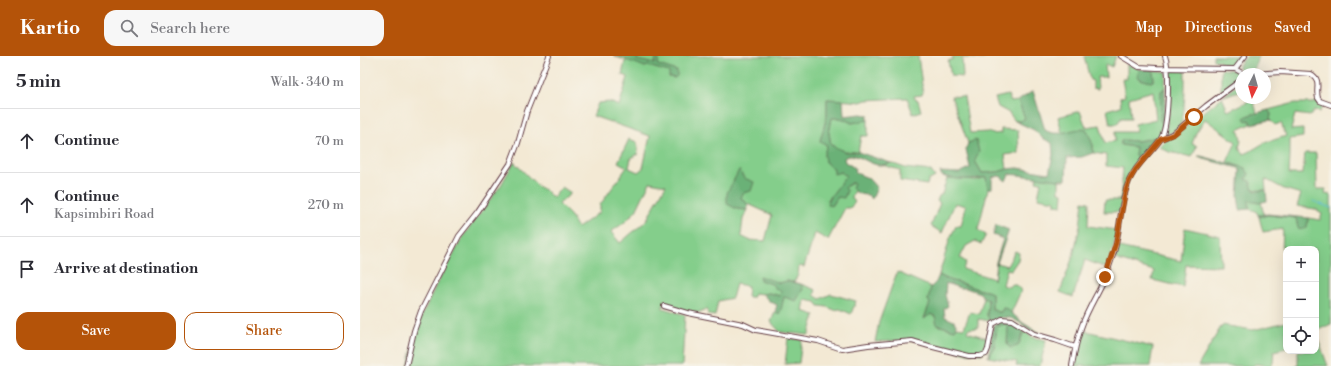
<!DOCTYPE html>
<meta charset="utf-8">
<style>
body{margin:0;font-family:"Libre Bodoni",serif;background:#f7f7f7;color:#2b2b33}
.controls{position:absolute;right:12px;bottom:12px;display:grid;overflow:hidden;border-radius:8px;box-shadow:0 4px 16px #0002}
.controls button{width:36px;height:36px;display:grid;place-items:center;padding:0;border:0;border-bottom:1px solid #e1e1e2;background:#fff;color:#2b2b33;font:20px sans-serif}
.compass{position:absolute;left:875px;top:12px;width:36px;height:36px;border-radius:50%;background:#fff;box-shadow:0 4px 16px #0002;rotate:185deg}
.stop{position:absolute;width:12px;height:12px;margin:-9px;border:3px solid #b45309;border-radius:50%;background:#fff}
.stop.end{background:#b45309;border-color:#fff;box-shadow:0 1px 4px #0008}
.list{margin:0;padding:0;list-style:none}
h2{display:flex;justify-content:space-between;align-items:center;height:52px;margin:0;padding:0 16px;font-size:17px}
h2 small{font-size:13px;font-weight:400;color:#7c7c81}
.list li{display:grid;grid-template-columns:26px 1fr auto;gap:12px;align-items:center;box-sizing:border-box;height:64px;padding:0 16px;border-top:1px solid #e1e1e2}
.list b{display:block;font-size:15px;white-space:nowrap}
.list p{margin:0;font-size:13px;white-space:nowrap;color:#7c7c81}
.list em{font-size:13px;font-style:normal;color:#7c7c81}
.actions{display:flex;gap:8px;padding:12px 16px}
.actions a{flex:1;padding:9px 0;border:1px solid #b45309;border-radius:12px;text-align:center;font-size:14px;color:#b45309}
.actions .main{background:#b45309;color:#fff}
.icon{flex:none;width:22px;height:22px;fill:none;stroke:currentColor;stroke-width:2;stroke-linecap:round;stroke-linejoin:round}
.map{position:relative;flex:none;width:971px;height:310px;overflow:hidden}
header{display:flex;align-items:center;gap:24px;box-sizing:border-box;height:56px;padding:0 20px;background:#b45309;color:#fff}
header strong{font-size:19px}
nav{display:flex;gap:22px;margin-inline-start:auto;font-size:14px}
.search{width:280px;height:36px;background:#f7f7f7;display:flex;align-items:center;gap:10px;box-sizing:border-box;padding:0 14px;border-radius:12px;color:#7c7c81;font-size:15px}
main{display:flex}
aside{flex:1;background:#fff}
.map>svg:first-child{display:block}
.green{fill:#84ce8b;stroke:#67765b;fill-rule:evenodd}
.forest{fill:#6bb177;stroke:#5a6851}
.lines{fill:none;stroke-linecap:round;stroke-linejoin:round}
.stream{stroke:#61bbde;stroke-width:1}
.minor-casing{stroke:#633d44;stroke-width:6}
.minor{stroke:#fff;stroke-width:4}
.route{stroke:#b45309;stroke-width:5}
</style>
<header>
<strong>Kartio</strong>
<div class="search"><svg class="icon" aria-label="search" viewBox="0 0 24 24"><circle cx="10" cy="10" r="6"/><path d="M15 15l6 6"/></svg>Search here</div>
<nav><a>Map</a><a>Directions</a><a>Saved</a></nav>
</header>
<main>
<aside>
<h2>5 min<small>Walk · 340 m</small></h2>
<ul class="list">
<li><svg class="icon" aria-label="ahead" viewBox="0 0 24 24"><path d="M12 20V5M6 11l6-6 6 6"/></svg><div><b>Continue</b></div><em>70 m</em></li>
<li><svg class="icon" aria-label="ahead" viewBox="0 0 24 24"><path d="M12 20V5M6 11l6-6 6 6"/></svg><div><b>Continue</b><p>Kapsimbiri Road</p></div><em>270 m</em></li>
<li><svg class="icon" aria-label="arrive" viewBox="0 0 24 24"><path d="M6 21V4h12l-3 4 3 4H6"/></svg><div><b>Arrive at destination</b></div></li>
</ul>
<div class="actions"><a class="main">Save</a><a>Share</a></div>
</aside>
<div class="map">
<svg width="971" height="310" viewBox="0 0 971 310">
<rect width="100%" height="100%" fill="#f7f3e8"/>
<filter id="ink" filterUnits="userSpaceOnUse"><feTurbulence type="fractalNoise" baseFrequency=".025" numOctaves="2"/><feDisplacementMap in="SourceGraphic" scale="8" xChannelSelector="R" yChannelSelector="G"/><feConvolveMatrix kernelMatrix="1 2 1 2 8 2 1 2 1" color-interpolation-filters="sRGB"/></filter>
<filter id="wash" filterUnits="userSpaceOnUse"><feTurbulence type="fractalNoise" baseFrequency=".012" numOctaves="4" result="noise"/><feDisplacementMap in="SourceGraphic" scale="16" xChannelSelector="R" yChannelSelector="G"/><feGaussianBlur stdDeviation="0.9" result="paint"/><feColorMatrix in="noise" values="0 0 0 0 0 0 0 0 0 0 0 0 0 0 0 0 0 1.4 0 .05"/><feComposite in="paint" operator="in"/></filter>
<g filter="url(#wash)">
<rect width="100%" height="100%" fill="#f3e9d4"/>
<path class="green" d="M279 0H296L295 8 276 4Z
M299 0H558L563 36 562 39 554 40 555 43 558 44 561 55 553 58 547 42 506 44 501 46 467 43V60L460 85 467 89 464 98 465 106C472 112 480 115 486 120L468 144 472 150C478 142 484 128 494 127L493 132 495 135 491 141 495 146 490 152H485L468 184 455 177 444 211 439 210 438 219 434 226 427 225 420 227 400 224 412 228 421 234 420 240 409 237 403 238 394 237 393 241H387L388 230 376 228 372 242 358 245 355 260 348 259 347 253 337 257 303 249V252L325 259 322 310H48L58 268 76 229 104 179 141 129 154 106 180 132 185 134 193 142 202 131 211 137 199 148 210 159 218 172 240 156V149L267 111 258 106 269 83 277 86 278 98 271 102 269 112 278 116 283 112 290 80 233 60 238 47 250 46 259 50 268 21 262 19 265 5 270 4 285 11 288 10 310 16 317 15 298 9ZM384 122 381 142 388 148 412 159 405 185 389 184 381 180 383 163 387 154 377 153ZM290 126 306 129 286 165 260 187 251 176 265 166 276 155Z
M592 0H630L623 3 602 2 603 21 591 20 588 5 593 3Z
M724 0H756L752 11 745 8 746 21H737L738 33 733 32V25L730 24Z
M853 0H883L873 10 860 9V5L853 4Z
M887 0H898L893 17H886L878 12V10Z
M767 8 779 13 780 23 791 26 794 24 793 14 806 16 805 32 801 35C802 51 807 69 797 83L792 82 778 85 761 84V89L776 91 775 99 779 104C768 120 763 136 760 156H744L745 144H760L763 112 746 110V99L733 97V89L722 73 702 77 698 61 720 55 726 71 740 69 745 87 755 85V76H776L775 68 796 63 793 35 769 42 771 62H761L757 68H750L747 54 761 50 760 42 765 40 762 23H767Z
M861 13 874 14 881 18V22L861 38Z
M810 14H825C825 27 826 60 819 71 815 75 811 77 805 79L808 62Z
M881 26V34L862 41 868 55 893 43 897 57 889 59V64L891 68 878 74C881 81 882 84 879 91L881 95 884 98 889 96 904 87 926 80 921 67 915 69 910 64 911 58 908 54 935 47H954L956 45 964 48 959 56 954 55 950 60 935 58 931 74 943 73V81L930 83V100L929 118H943L945 97H956L957 133H966L965 138 971 139V268L956 275V193H926V200L922 195 923 173 903 176 899 161 908 159 936 162 938 172H947L948 162 960 164 962 157 955 153 937 150 941 138 924 133 905 123 906 134C889 136 886 127 885 112L867 106 876 86 845 63 836 77 832 88 837 90 832 101 809 96 799 91 804 85 813 81Z
M648 39 651 46 658 45 665 62 661 65H655L649 57 638 51 635 42Z
M591 40 604 41 610 77 627 76 633 78 641 77V73L658 74 659 97 645 99 647 113 638 116 622 117 615 105 616 85 608 87Z
M472 62H481L492 67 508 64V80H501L498 96H485L471 89 469 77Z
M531 107 545 112 571 115 575 121 568 125 567 129 540 125V114L522 109Z
M626 121 628 133 618 174 626 179 621 188 615 185 606 190 600 202 606 206 603 213 634 223 637 207 647 210 655 195 659 197 658 204 651 214 647 213 643 229 648 231 653 228 659 231 661 235 651 257 647 253 643 252 642 256H637L632 252V238L627 235 620 234 598 226 591 225 579 219 590 182 596 170H601L606 150 595 147 582 177 571 170 580 147 577 145 579 140 582 138 587 122 616 124Z
M677 121 699 124V136L703 137 702 150 695 149V145L678 142 681 126 676 125Z
M888 144 898 147 901 146 904 159H898L896 155 889 153Z
M723 145 729 146 728 170 757 174 753 192 746 212 725 204 713 241 700 236 713 200 720 170Z
M825 172 860 180 861 210 826 209 823 231 792 224 794 215 755 203 759 191 821 205Z
M537 216 571 231 568 244 570 247 564 262 571 258 575 260 577 269 595 274 597 271 604 272 610 256 619 258 624 242 628 244 627 259 630 265 618 263V272L608 273 607 276 627 282 628 285 626 295 622 298 604 297 554 284 515 286 519 266Z
M441 228 456 234 454 239 460 243 471 238 496 245 491 258 480 253 474 254 467 251 459 250 456 246 445 244 443 255 455 259 449 279 420 276 411 266 415 256 419 258 424 241 443 233Z
M926 266V292L914 295 913 306 911 310 896 308 892 310H838L862 269 893 274Z
M644 268 648 271 647 288 658 290 664 275 672 281 686 284 680 310H656L657 306 628 301 634 291 637 271Z
M722 274 793 291 790 310H714Z
M956 278 968 310H936L938 309V295H956Z
M428 282 442 284 439 307 425 308Z"/>
<path class="forest" d="M253 0H279L277 4 295 8 296 0H299L298 9 317 15V20L315 22 309 21V16L288 10 285 11C274 6 264 4 253 0Z
M779 13 793 14 794 24 791 26 780 23 778 20Z
M805 32V55L803 68 800 65 801 35Z
M673 35 685 74C700 83 712 70 727 74L733 89V97L722 101 707 102 706 124H699L649 118 646 125 640 120 632 121V132L628 133 626 121C613 124 595 124 582 120L580 116 599 117 610 112 606 93 608 87 616 84 619 95 615 105 622 117 638 116 647 113 658 112 689 117 693 99 692 87 682 82 674 74 655 65H661L665 62 658 45Z
M467 43 483 44 484 60 501 58 508 59V64L492 67 481 62H472L469 77 471 89 485 96H498L531 107C525 109 520 110 514 108 504 105 495 95 484 102L485 106 495 112 496 117 508 122 517 132 512 143 508 139C501 139 497 138 492 132L494 127H491L485 131 487 135 484 142 478 141 472 150 467 149 468 144 486 120 481 116 474 118V113L465 106 464 98 467 89 460 85 467 60Z
M908 54 911 58 910 64 891 68 889 64 886 65 884 62 889 59Z
M792 82 797 83 779 104 775 99 776 91 761 89V84L778 85Z
M838 100H841L885 112 889 118 886 123 890 125 893 133 896 135 906 134 907 145 898 147 889 144V153L880 154 878 139 880 114 878 112 840 102Z
M379 114 384 122 394 126 391 135 383 137 381 142 388 148 387 154 377 153 367 148V137Z
M908 158 948 162 947 172 943 173 938 172 936 162 908 159 899 161 898 159Z
M636 169 649 174 637 207 634 224 636 206 643 183 633 179Z
M579 219 591 225 598 226 620 234 627 235 632 237V253L637 256H641L643 252 647 253 663 267 683 279C670 276 664 268 653 263 646 260 634 261 631 269 629 274 629 280 628 285L627 282 630 265 627 259 628 244 624 242 620 237 606 232H600L586 227 585 239 588 250 584 253 585 261 594 265 597 271 595 274 577 269 575 260 571 258 564 263 570 247 568 244 571 231 576 226Z
M399 220 420 227 427 225 441 228 443 233 436 245 424 241C422 248 422 253 419 258L415 256 417 249 409 245 403 238 409 237 420 240 421 235 415 232 412 228 400 224Z
M642 265C652 264 657 269 664 275L658 290 650 292 647 288 648 271 644 268 637 271 634 291 628 301 633 271 636 267Z"/>
<g class="lines">
<path class="stream" d="M953 145 971 152"/>
</g>
</g>
<g filter="url(#ink)">
<g class="lines">
<g class="minor-casing">
<path id="minor" d="M761 0 779 11 797 12 875 13 884 18
M875 13 885 0
M895 18 920 16 951 18C962 24 955 33 958 42L960 45 971 49
M801 83 814 77 846 50 881 24
M304 250 328 257 383 268 396 274 458 285 482 293 508 289 552 285 569 290 609 300H620L626 298 628 293 633 268 642 263 652 264 674 278 695 284 715 291
M46 310 54 275 61 255 99 180 118 156 150 108 158 87 167 55 189 0
M712 310C714 297 717 284 721 272 727 254 737 239 745 222 748 214 751 205 754 196 761 173 759 148 769 125 776 108 790 98 800 84 809 72 810 13 805 0"/>
</g>
<use href="#minor" class="minor"/>
</g>
</g>
<g class="lines" filter="url(#ink)">
<path class="route" d="M745 221 756 187 765 137 769 125 776 113 801 83 814 78 834 61"/>
</g>
</svg>
<div class="controls">
<button>+</button>
<button>−</button>
<button><svg class="icon" aria-label="locate" viewBox="0 0 24 24"><circle cx="12" cy="12" r="6"/><path d="M12 2v4M12 18v4M2 12h4M18 12h4"/></svg></button>
</div>
<svg class="compass" viewBox="-18 -18 36 36"><path d="M0-13l5 13h-10z" fill="#e53935"/><path d="M0 13l5-13h-10z" fill="#7c7c81"/></svg>
<div class="stop" style="left:834px;top:61px"></div>
<div class="stop end" style="left:745px;top:221px"></div>
</div>
</main>
